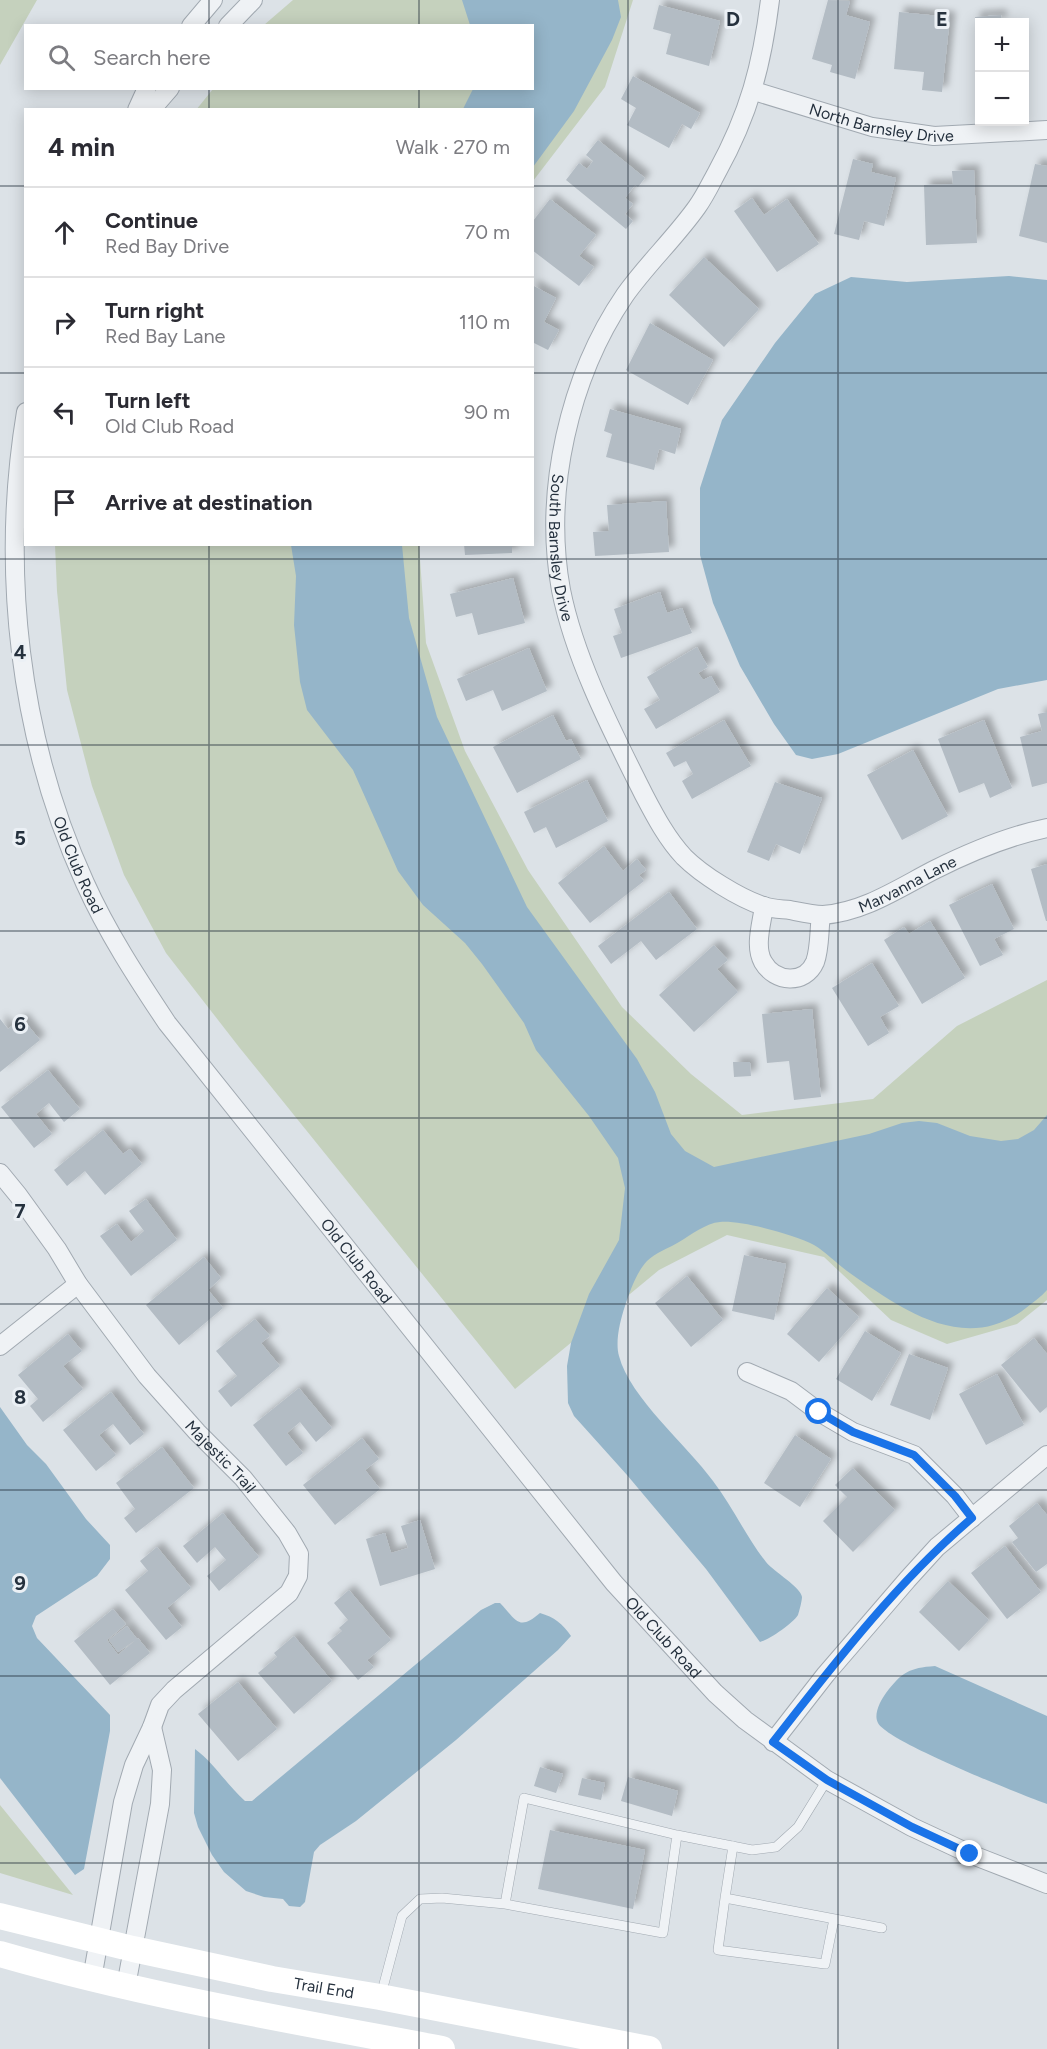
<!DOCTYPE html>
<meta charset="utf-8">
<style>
body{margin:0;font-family:Figtree,sans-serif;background:#f2f2f3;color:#2b2b33}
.controls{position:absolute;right:18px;top:18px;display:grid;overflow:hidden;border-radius:0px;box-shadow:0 3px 15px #0003}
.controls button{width:54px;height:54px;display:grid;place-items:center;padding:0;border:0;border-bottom:2px solid #e1e1e2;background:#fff;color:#2b2b33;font:30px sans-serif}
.stop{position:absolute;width:18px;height:18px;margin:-14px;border:4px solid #1a73e8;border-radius:50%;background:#fff}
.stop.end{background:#1a73e8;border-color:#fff;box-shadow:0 2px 6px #0008}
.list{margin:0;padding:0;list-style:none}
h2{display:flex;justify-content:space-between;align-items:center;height:78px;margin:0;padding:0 24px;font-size:26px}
h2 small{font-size:20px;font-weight:400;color:#7c7c81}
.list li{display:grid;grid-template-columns:39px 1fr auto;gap:18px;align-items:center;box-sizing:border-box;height:90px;padding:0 24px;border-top:2px solid #e1e1e2}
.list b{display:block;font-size:22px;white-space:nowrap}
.list p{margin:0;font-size:20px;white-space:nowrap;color:#7c7c81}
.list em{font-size:20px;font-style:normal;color:#7c7c81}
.icon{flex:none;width:33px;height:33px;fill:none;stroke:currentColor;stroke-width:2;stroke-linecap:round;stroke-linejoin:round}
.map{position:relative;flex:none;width:1047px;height:2049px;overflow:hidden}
.search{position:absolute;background:#fff;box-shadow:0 3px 15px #0003;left:24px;top:24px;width:510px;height:66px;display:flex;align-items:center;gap:15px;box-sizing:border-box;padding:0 21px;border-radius:0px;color:#7c7c81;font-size:22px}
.panel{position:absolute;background:#fff;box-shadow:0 3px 15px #0003;left:24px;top:108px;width:510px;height:438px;border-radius:0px}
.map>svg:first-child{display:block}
.green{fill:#c5d1bd}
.water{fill:#95b5c9}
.building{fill:#b3bcc4;filter:url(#shadow)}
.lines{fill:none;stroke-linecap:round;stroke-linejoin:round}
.lane-casing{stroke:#a1a9b1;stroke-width:10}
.street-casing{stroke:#a1a9b1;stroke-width:20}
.lane{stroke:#eff2f5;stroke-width:9}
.street{stroke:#eff2f5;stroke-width:18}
.secondary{stroke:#fff;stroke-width:26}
.route{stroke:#1a73e8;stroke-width:8}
.grid{fill:none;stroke:#25313e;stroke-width:1.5;stroke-opacity:0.55}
.labels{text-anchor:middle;stroke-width:6;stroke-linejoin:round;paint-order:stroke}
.street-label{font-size:16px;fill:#25313e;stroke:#ebf0f5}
.grid-label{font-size:20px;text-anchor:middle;font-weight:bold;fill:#25313e;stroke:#ebf0f5;stroke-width:6;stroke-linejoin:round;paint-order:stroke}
</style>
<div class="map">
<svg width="1047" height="2049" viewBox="0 0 1047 2049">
<defs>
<filter id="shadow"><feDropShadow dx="5.5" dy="-5.5" stdDeviation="3" flood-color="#0004"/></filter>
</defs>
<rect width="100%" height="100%" fill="#dce2e7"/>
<path class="green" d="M0 0H37L0 65Z
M293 0H633L605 87 533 181 532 110H196L213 89 532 88V26L264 25Z
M55 545H419L426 643 465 751 528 870 622 1007 691 1074 742 1115 873 1099 957 1026 1047 980V1300L1017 1324 947 1344 891 1320 824 1257 727 1235 659 1270 515 1389 239 1047 166 953 124 875 92 786 67 690 57 591Z
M0 1805 73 1895 0 1873Z"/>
<path class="water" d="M462 0H618L621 17 612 40 574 111 533 167 532 110 463 109 473 89 532 88V26L470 25Z
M1009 276 1047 280V680L998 689 838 754 812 759 796 755 774 724 740 666 713 603 700 555V488L722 420 775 343 815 294 851 277 907 282Z
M291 545H402L409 618 437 717 527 907 637 1059 655 1092 671 1134 685 1151 714 1167 869 1134 902 1123 919 1121 937 1123 970 1136 1001 1141 1018 1139 1034 1130 1047 1115V1290C1041 1297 1033 1302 1026 1308 964 1356 900 1308 847 1271 836 1263 826 1252 814 1245 795 1235 742 1220 720 1222 706 1223 691 1235 679 1242 669 1248 655 1253 647 1261 636 1273 630 1291 625 1306 620 1321 615 1342 619 1356 630 1398 687 1445 713 1481 733 1507 746 1537 766 1562 774 1572 801 1587 802 1597 802 1601 799 1612 798 1615 793 1623 769 1640 760 1642L706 1569 627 1475 574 1416 568 1403 567 1366 571 1343 589 1294 619 1240 625 1188 618 1158 589 1116 536 1050 524 1023 482 964 465 943 423 905 398 871 353 770 307 710 300 682 294 625 296 576Z
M0 1407 27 1445 46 1464 86 1519 110 1545V1559L97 1576 36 1616 32 1626 37 1638 110 1715V1731L84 1869 75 1875 0 1778Z
M495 1603H500C517 1621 519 1631 540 1613 554 1617 563 1624 571 1636L558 1650 456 1740 356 1821 320 1845 314 1852 305 1902 300 1907 289 1906 283 1899 264 1897 246 1891 224 1872 212 1855 198 1827 194 1813 195 1749C215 1764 227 1785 245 1801H252L481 1610Z
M935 1666 1047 1716V1804C1020 1794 888 1742 878 1723 873 1714 881 1700 886 1693 902 1672 909 1668 935 1666Z"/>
<path class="building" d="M828 0 850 1 846 15 870 22 855 79 830 72 832 65 812 59Z
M659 5 720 21 709 66 666 54 671 34 653 29Z
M899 12 950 17 942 92 922 90 924 72 894 69Z
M1001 15 1002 22H980V56H978L975 17Z
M633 76 700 113 691 129 682 124 669 148 627 125 636 108 621 99Z
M598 140 645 178 638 187 635 185 625 198 633 204 625 214 633 221 626 229 566 180 579 163 587 169 593 161 586 155Z
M853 159 873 164 871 172 896 178 884 226 864 221 859 240 834 234Z
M1035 164 1047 166V243L1019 236Z
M974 170 977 243 926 245 924 185 953 184 952 171Z
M752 198 764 215 787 199 819 244 777 272 734 211Z
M550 199 596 235 579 256 594 267 579 286 532 250 533 221Z
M704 257 759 309 724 347 669 295Z
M532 285 556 298 544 322 559 330 548 350 532 342Z
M650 323 713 360 688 405 626 370Z
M610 409 681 429 675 454 659 449 654 470 606 457 612 434 604 431Z
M666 501 669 552 595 556 593 532 609 531 607 505Z
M464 544H512V553L465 555Z
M513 578 525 623 478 635 472 613 456 617 450 594Z
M660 592 667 613 682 608 692 633 621 658 613 636 622 633 614 609Z
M697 647 708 667 698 673 703 680 711 676 720 692 656 729 644 709 660 700 647 677Z
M529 648 547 691 502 711 493 690 466 701 457 679Z
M1047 712V783L1032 787 1020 737 1042 731 1038 714Z
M553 715 566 741 571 739 581 759 517 793 493 747Z
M724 720 751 766 692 799 682 781 693 774 686 761 674 767 666 753Z
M984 720 1012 788 990 798 984 783 959 793 938 739Z
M913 750 948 816 902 840 867 775Z
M587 780 608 821 556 848 546 827 534 833 524 812Z
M775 782 822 798 800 854 776 844 769 861 747 852Z
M604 846 623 871 637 859 646 870 639 875 644 881 590 923 558 883Z
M1047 864V921H1046L1031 869Z
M992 884 1014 929 994 939 1003 955 980 966 949 905Z
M669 892 697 929 656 960 641 941 611 964 598 946Z
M930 921 965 978 922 1004 884 940 904 927 909 934Z
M714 945 728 960 717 969 738 992 694 1032 659 995Z
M872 963 899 1006 880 1017 889 1033 868 1046 832 988Z
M812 1009 821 1097 794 1100 789 1061 767 1063 762 1014Z
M22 1018 40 1040 0 1072V1019L8 1029Z
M733 1062H750L751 1076 734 1077Z
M48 1070 80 1109 64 1122 49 1103 36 1114 52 1134 34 1148 1 1107Z
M103 1130 123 1154 130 1149 142 1164 105 1195 85 1171 67 1186 54 1170Z
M146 1199 177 1240 131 1276 100 1236 117 1224 131 1242 144 1231 129 1211Z
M744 1255 786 1264 774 1320 732 1311Z
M204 1257 221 1278 208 1290 223 1308 179 1345 146 1305Z
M687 1276 723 1320 691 1347 655 1303Z
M827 1288 859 1317 819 1362 787 1334Z
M255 1319 270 1336 261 1343 280 1366 231 1407 218 1391 237 1376 216 1351Z
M865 1331 901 1353 872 1401 836 1379Z
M68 1334 82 1351 63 1366 83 1389 43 1422 30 1406 38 1399 18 1375Z
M1034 1338 1047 1354V1407L1040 1413 1001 1365Z
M909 1354 948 1368 930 1420 890 1405Z
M997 1374 1024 1425 986 1445 959 1394Z
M299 1388 332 1428 316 1442 300 1422 287 1433 303 1453 286 1466 253 1425Z
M111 1392 144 1434 130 1445 113 1424 99 1435 116 1455 96 1471 63 1430Z
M795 1435 831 1459 800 1507 764 1483Z
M362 1438 379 1459 365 1470 380 1489 335 1525 303 1485Z
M162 1447 194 1488 136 1533 124 1518 135 1509 116 1483Z
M853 1468 895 1510 853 1552 823 1521 847 1497 835 1485Z
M1037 1503 1047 1515V1564L1036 1572 1012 1542 1018 1538 1009 1526Z
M223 1513 259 1557 219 1591 207 1576 226 1560 215 1547 197 1563 183 1546Z
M420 1520 435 1569 380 1586 366 1539 385 1533 391 1553 408 1548 401 1526Z
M1005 1546 1041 1592 1007 1619 971 1573Z
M157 1547 191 1588 167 1608 182 1627 166 1640 125 1590 148 1571 140 1561Z
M948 1581 989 1620 959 1651 919 1612Z
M349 1590 391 1640 367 1660 374 1667 358 1680 327 1643 342 1631 339 1628 348 1620 334 1603Z
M113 1609 126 1624 107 1640 118 1655 138 1638 150 1653 110 1685 74 1641Z
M127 1626 137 1639 118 1652 109 1640Z
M294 1636 332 1681 294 1714 258 1673 277 1657 274 1653Z
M238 1682 277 1729 238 1761 198 1714Z
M540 1767 563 1774 556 1793 534 1786Z
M628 1777 678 1791 672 1816 621 1801Z
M582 1778 605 1783 601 1800 578 1795Z
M550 1830 645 1850 633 1909 538 1889Z"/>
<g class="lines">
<g class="lane-casing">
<path id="lane" d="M733 1846 725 1898 882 1928
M725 1898 718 1950 825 1964 834 1919
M505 1904 524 1798 677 1835 752 1850 776 1847 798 1827 827 1780
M381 1995 402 1916 420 1899 442 1898 505 1904 663 1933 677 1835"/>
</g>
<g class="street-casing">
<g id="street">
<path id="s1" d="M770 0C762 65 749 114 717 172 711 183 705 196 697 207 675 238 647 264 625 295 569 377 543 492 561 590 575 660 612 731 644 795 655 816 667 839 684 857 702 875 739 898 763 906 771 909 781 909 790 910 800 912 812 915 823 915 864 912 899 888 934 870 970 852 1008 836 1047 828"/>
<path d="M191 26 213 0"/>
<path d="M228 26 253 0"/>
<path id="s2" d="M754 91 872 127 934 136 1047 130"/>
<path d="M137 110 147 88"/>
<path d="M151 110 170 88"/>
<path id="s3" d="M26 412C0 569 19 738 85 883 107 932 137 978 167 1023L614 1583 715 1693 745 1720 827 1780 912 1827 970 1854 1047 1884"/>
<path d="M764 906C762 923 754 946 763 962 775 983 805 985 815 962 820 949 819 929 821 915"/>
<path id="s4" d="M0 1173 18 1195 57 1249 78 1284 147 1376 197 1432 243 1478 287 1533 299 1554 298 1576 289 1593 174 1690 160 1705 152 1727 134 1765 123 1802 92 1979"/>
<path d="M0 1346 78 1284"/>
<path d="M747 1372 791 1391 819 1412 853 1432 914 1455 955 1496 972 1518"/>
<path d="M773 1742 826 1674 907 1580 937 1547 1047 1455"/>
<path d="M126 1986 160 1804 162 1770 152 1727"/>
</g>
</g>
<use href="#lane" class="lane"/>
<use href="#street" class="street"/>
<g class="secondary">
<path id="s5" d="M0 1916 133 1949 272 1979 380 1997 649 2049"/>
<path d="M0 1954C145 1996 294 2021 442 2049"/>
</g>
</g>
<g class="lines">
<path class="route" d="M819 1412 853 1432 914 1455 955 1496 972 1518C896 1583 834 1664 773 1742L827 1780 912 1827 970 1854"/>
</g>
<path class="grid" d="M209 0V26M419 0V26M628 0V2049M838 0V2049M209 88V110M419 88V110M0 186H26M532 186H1047M0 373H26M532 373H1047M209 544V2049M419 544V2049M0 559H1047M0 745H1047M0 931H1047M0 1118H1047M0 1304H1047M0 1490H1047M0 1676H1047M0 1863H1047"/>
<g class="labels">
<g class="street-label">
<text dy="6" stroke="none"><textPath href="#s2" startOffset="132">North Barnsley Drive</textPath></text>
<text dy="6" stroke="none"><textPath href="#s1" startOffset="602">South Barnsley Drive</textPath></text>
<text dy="6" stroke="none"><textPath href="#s3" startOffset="462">Old Club Road</textPath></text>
<text dy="6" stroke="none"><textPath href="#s1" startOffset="1185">Marvanna Lane</textPath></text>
<text dy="6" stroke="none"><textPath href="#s3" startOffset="948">Old Club Road</textPath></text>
<text dy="6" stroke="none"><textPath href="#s4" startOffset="360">Majestic Trail</textPath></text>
<text dy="6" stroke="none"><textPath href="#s3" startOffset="1434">Old Club Road</textPath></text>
<text dy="6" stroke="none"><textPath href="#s5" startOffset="332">Trail End</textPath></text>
</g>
</g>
<g class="grid-label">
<text x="733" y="26">D</text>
<text x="942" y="26">E</text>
<text x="20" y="659">4</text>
<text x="20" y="845">5</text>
<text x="20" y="1031">6</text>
<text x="20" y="1218">7</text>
<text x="20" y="1404">8</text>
<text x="20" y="1590">9</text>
</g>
</svg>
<div class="controls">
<button>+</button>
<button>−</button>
</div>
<div class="stop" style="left:819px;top:1412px"></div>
<div class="stop end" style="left:970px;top:1854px"></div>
<div class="search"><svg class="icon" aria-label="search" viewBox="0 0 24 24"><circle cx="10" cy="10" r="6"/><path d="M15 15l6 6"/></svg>Search here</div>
<section class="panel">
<h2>4 min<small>Walk · 270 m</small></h2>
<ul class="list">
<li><svg class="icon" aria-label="ahead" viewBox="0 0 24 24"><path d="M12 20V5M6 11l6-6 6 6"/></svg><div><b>Continue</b><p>Red Bay Drive</p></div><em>70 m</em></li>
<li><svg class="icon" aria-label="right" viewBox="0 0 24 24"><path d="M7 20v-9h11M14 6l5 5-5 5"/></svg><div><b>Turn right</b><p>Red Bay Lane</p></div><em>110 m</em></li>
<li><svg class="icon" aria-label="left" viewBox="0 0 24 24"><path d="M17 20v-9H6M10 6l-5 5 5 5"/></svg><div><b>Turn left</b><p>Old Club Road</p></div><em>90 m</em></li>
<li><svg class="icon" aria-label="arrive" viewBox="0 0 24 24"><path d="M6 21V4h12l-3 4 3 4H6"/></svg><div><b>Arrive at destination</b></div></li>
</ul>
</section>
</div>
